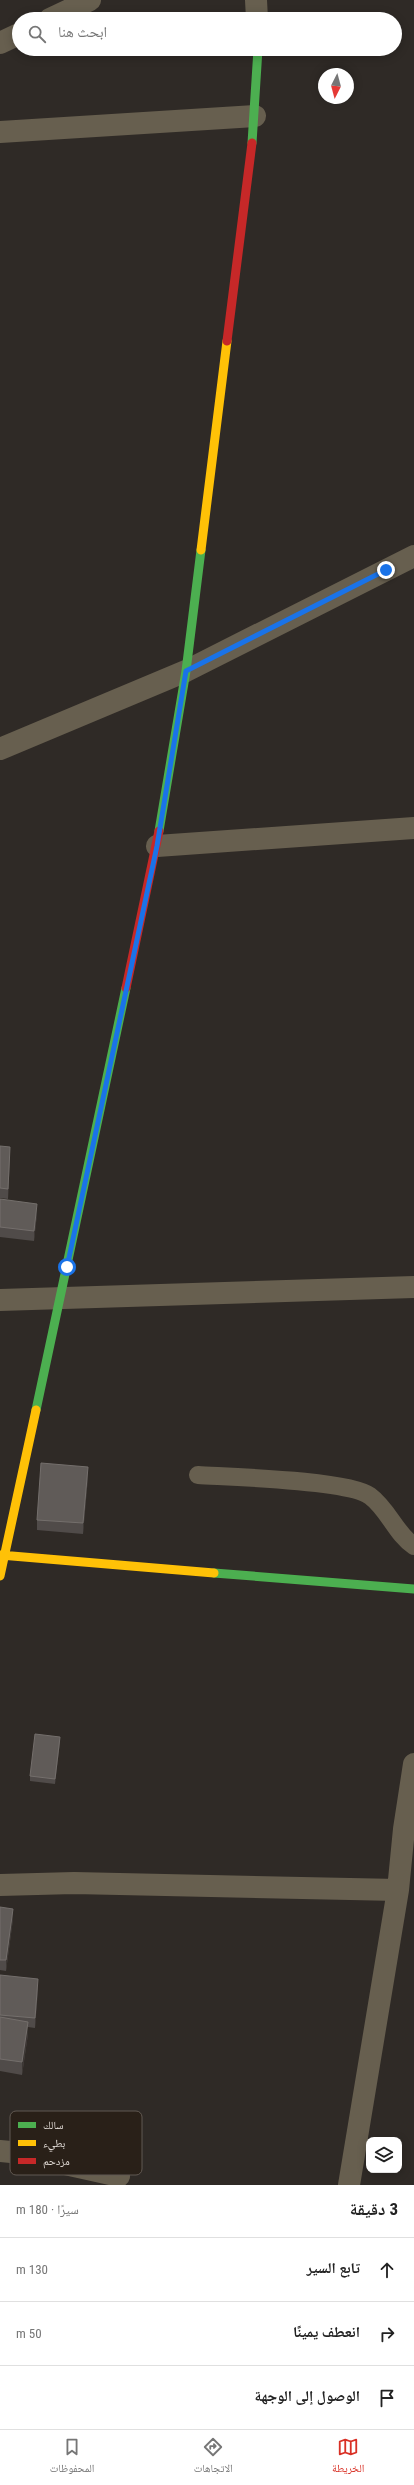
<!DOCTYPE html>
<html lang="ar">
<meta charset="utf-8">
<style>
body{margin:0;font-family:"Roboto Condensed","Noto Naskh Arabic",sans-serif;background:#f6f6f6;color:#222;direction:rtl}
.controls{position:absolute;right:12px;bottom:12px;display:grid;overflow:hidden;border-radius:8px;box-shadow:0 2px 10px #0003}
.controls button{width:36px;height:36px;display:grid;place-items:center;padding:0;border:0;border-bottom:1px solid #e0e0e0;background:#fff;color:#222;font:20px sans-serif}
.compass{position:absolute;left:318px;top:68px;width:36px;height:36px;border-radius:50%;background:#fff;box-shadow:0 2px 10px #0003;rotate:186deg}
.stop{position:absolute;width:12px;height:12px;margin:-9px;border:3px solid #1a73e8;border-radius:50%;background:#fff}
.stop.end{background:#1a73e8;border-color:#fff;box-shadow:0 1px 4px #0008}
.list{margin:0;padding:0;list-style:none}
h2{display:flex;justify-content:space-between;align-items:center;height:52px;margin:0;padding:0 16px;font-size:17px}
h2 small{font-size:13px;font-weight:400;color:#767676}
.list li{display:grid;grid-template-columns:26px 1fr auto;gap:12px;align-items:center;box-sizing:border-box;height:64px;padding:0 16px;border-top:1px solid #e0e0e0}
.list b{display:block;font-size:15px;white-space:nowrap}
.list em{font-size:13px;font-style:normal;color:#767676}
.icon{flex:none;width:22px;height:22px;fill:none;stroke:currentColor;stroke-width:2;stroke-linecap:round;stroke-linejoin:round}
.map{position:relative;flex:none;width:414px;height:2185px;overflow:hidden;direction:ltr}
.search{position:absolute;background:#fff;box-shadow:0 2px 10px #0003;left:12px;right:12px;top:12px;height:44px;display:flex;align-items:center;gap:10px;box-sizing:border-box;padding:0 14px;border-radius:22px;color:#767676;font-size:15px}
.sheet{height:244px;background:#fff}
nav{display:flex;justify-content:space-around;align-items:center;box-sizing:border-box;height:56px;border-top:1px solid #e0e0e0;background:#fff;font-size:11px;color:#767676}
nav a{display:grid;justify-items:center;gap:2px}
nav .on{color:#d93025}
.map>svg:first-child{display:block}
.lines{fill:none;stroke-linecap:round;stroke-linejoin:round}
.lane{stroke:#675f4f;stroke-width:18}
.street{stroke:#675f4f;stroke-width:22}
.fast{stroke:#4caf50;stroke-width:9}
.slow{stroke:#ffc107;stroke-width:9}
.jam{stroke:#c62828;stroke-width:9}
.wall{fill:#504b49}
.shaded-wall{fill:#3c3734}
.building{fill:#605b58;stroke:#746f6c}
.route{stroke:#1a73e8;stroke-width:5}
.key{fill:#292018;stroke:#615952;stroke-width:1}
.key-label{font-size:11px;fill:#e3ddd8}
</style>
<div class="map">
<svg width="414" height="2185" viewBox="0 0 414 2185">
<rect width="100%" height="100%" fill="#2f2a26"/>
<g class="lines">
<path class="lane" d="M198 1475C230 1477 349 1480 370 1496 388 1509 396 1534 414 1546"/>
<path class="street" d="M256 0 257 19
M50 19 90 0
M0 43 19 34
M0 132 255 116
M0 749 186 671 414 556
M157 846 414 828
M0 1300 414 1287
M404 1829 414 1764
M0 1885 74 1883 398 1890
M0 2151 11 2152 119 2176
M349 2185 398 1890 404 1829 414 1816"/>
<path class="fast" d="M252 143 258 49
M159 831 186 671 201 550
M36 1410 126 988
M214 1573 414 1589"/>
<path class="slow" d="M201 550 227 341
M0 1555 214 1573
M0 1576 36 1410"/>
<path class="jam" d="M227 341 252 143
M126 988 159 831"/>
</g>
<path class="wall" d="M0 1146 10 1157 8 1199 0 1198Z
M0 1199 37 1214 34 1241 0 1237Z
M88 1477 83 1534 37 1530V1520Z
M60 1742 55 1784 30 1781V1776Z
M0 1907 13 1919 6 1971 0 1970Z
M0 1975 38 1989 35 2028 28 2027V2034L22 2075 0 2071Z"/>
<path class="shaded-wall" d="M10 1147V1157L8 1199V1189Z
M37 1204V1214L34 1241V1231Z
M88 1467V1477L83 1534V1523Z
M60 1737V1742L55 1784V1779Z
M13 1909V1919L6 1971V1960Z
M38 1979V1989L35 2028V2018Z
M28 2022V2034L22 2075V2062Z"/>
<path class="building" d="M0 1146 10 1147 8 1189 0 1188Z
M0 1199 37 1204 34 1231 0 1227Z
M41 1463 88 1467 83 1523 37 1520Z
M35 1734 60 1737 55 1779 30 1776Z
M0 1907 13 1909 6 1960H0Z
M0 1975 38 1979 35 2018 0 2015Z
M0 2017 28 2022 22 2062 0 2059Z"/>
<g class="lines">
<path class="route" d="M67 1267 157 846 186 671 386 570"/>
</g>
<rect x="10" y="2111" width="132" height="64" rx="6" class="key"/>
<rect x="18" y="2122" width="18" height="6" fill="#4caf50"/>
<rect x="18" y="2140" width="18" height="6" fill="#ffc107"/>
<rect x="18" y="2158" width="18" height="6" fill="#c62828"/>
<g class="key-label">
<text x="43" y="2129">سالك</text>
<text x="43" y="2147">بطيء</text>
<text x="43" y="2165">مزدحم</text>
</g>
</svg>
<div class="controls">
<button><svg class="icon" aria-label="layers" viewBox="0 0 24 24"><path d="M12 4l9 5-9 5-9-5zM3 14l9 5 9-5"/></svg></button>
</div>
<svg class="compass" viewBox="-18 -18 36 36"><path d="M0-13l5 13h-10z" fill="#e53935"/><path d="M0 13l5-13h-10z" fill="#767676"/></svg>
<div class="stop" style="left:67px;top:1267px"></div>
<div class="stop end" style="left:386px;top:570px"></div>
<div class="search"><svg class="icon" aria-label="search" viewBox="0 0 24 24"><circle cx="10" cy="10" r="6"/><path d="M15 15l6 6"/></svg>ابحث هنا</div>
</div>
<section class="sheet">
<h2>3 دقيقة<small>سيرًا · 180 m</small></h2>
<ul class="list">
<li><svg class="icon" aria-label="ahead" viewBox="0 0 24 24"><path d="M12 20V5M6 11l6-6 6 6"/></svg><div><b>تابع السير</b></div><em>130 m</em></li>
<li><svg class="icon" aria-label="right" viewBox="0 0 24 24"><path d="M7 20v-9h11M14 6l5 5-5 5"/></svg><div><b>انعطف يمينًا</b></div><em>50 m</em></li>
<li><svg class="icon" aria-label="arrive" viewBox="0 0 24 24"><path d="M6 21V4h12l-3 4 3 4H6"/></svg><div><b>الوصول إلى الوجهة</b></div></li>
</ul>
</section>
<nav>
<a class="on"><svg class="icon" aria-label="map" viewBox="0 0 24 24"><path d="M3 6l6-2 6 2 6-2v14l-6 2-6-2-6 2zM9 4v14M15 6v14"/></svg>الخريطة</a>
<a><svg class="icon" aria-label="directions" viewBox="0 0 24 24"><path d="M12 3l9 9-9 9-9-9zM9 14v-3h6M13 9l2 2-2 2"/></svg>الاتجاهات</a>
<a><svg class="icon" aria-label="saved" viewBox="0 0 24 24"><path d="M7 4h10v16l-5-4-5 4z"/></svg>المحفوظات</a>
</nav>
